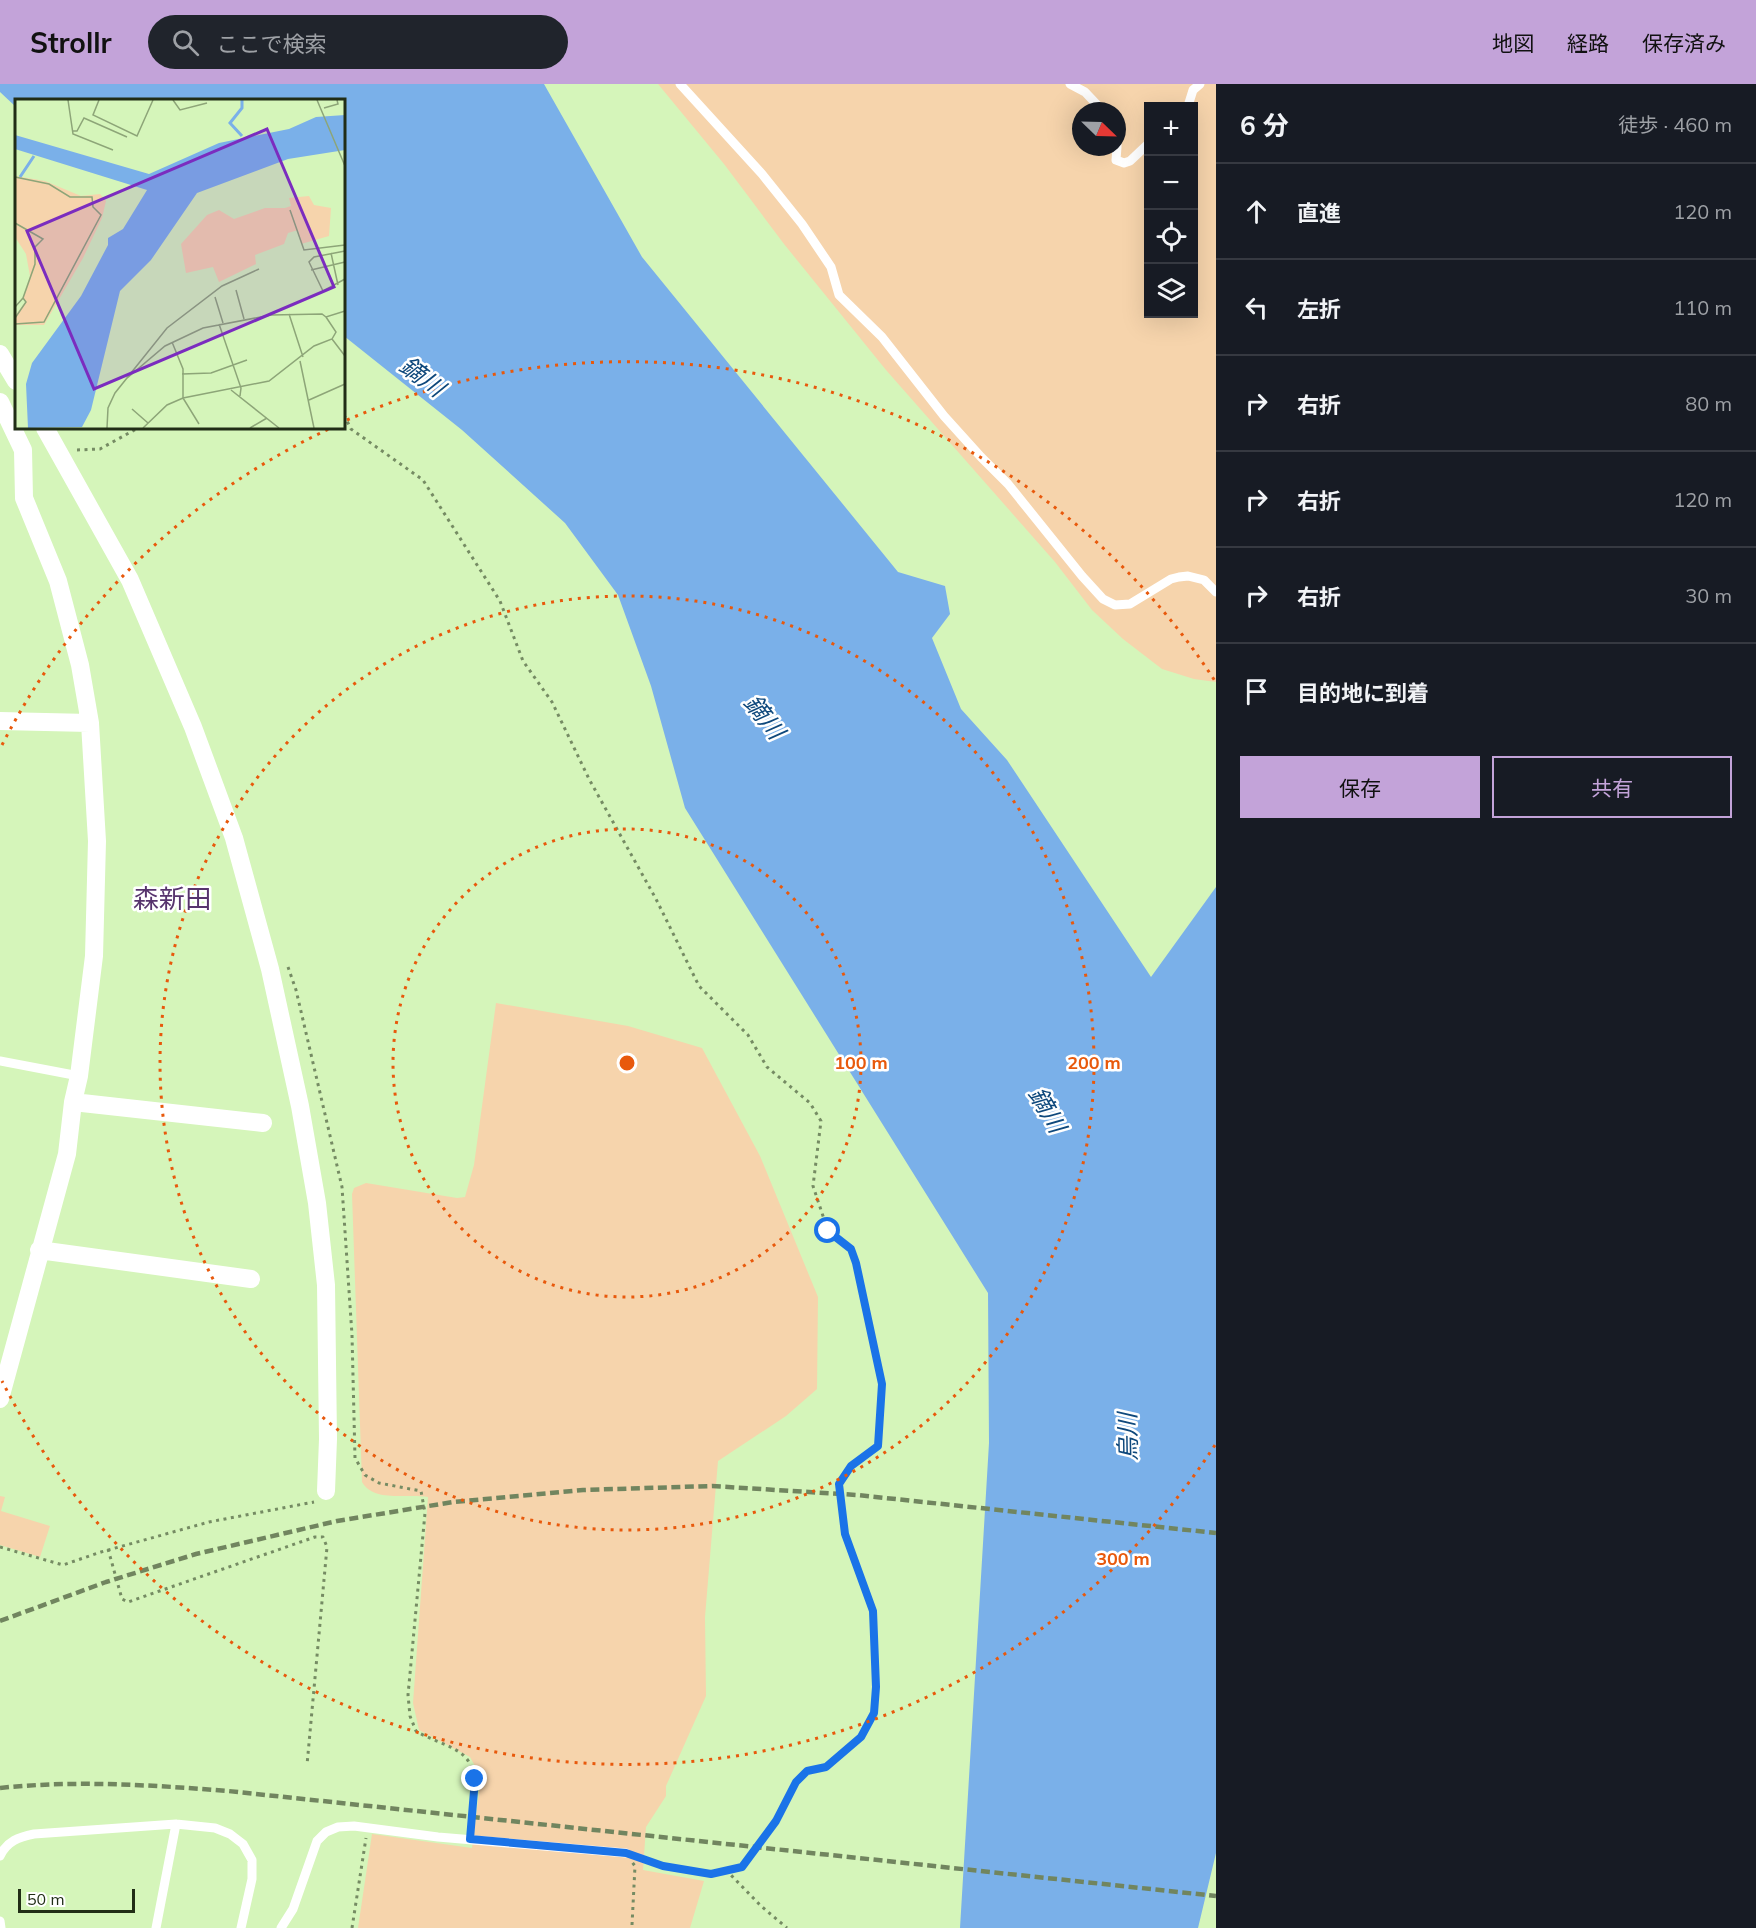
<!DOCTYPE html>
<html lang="ja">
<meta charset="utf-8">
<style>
body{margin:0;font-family:Mulish,"Noto Sans JP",sans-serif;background:#20242c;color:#f1f3f6}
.controls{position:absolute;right:18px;top:18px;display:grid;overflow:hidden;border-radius:0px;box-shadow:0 6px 24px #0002}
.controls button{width:54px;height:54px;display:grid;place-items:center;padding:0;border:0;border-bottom:2px solid #363941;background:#171b24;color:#f1f3f6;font:30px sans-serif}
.compass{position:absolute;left:1072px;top:18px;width:54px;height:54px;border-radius:50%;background:#171b24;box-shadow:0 6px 24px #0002;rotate:113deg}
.scale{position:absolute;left:18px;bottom:15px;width:117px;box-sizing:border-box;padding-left:6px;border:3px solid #212d16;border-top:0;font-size:16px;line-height:21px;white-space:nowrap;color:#212d16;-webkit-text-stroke:4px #fff;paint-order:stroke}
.stop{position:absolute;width:18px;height:18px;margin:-14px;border:4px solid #1a73e8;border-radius:50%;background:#fff}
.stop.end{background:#1a73e8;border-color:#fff;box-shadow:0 2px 6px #0008}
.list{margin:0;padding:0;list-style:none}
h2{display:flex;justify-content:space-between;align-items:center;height:78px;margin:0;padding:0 24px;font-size:26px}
h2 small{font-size:20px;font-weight:400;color:#9ea1a6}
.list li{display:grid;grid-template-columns:39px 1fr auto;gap:18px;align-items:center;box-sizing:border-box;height:96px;padding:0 24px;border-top:2px solid #363941}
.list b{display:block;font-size:22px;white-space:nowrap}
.list em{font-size:20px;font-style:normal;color:#9ea1a6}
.actions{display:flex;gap:12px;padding:18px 24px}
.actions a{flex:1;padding:14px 0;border:2px solid #c3a3d9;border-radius:0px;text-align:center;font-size:21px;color:#c3a3d9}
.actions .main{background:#c3a3d9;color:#111}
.icon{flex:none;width:33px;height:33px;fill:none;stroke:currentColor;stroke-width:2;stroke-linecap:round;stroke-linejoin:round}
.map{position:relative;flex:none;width:1216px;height:1844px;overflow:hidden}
header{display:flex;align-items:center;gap:36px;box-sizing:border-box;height:84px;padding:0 30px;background:#c3a3d9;color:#111}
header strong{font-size:28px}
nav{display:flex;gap:33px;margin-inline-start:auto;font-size:21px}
.search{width:420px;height:54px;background:#20242c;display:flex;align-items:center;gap:15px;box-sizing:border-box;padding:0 21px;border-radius:33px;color:#9ea1a6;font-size:22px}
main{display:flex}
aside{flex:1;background:#171b24}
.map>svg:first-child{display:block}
.green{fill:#f6d4ac;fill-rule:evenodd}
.water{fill:#7ab0e9}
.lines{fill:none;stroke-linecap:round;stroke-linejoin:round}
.path{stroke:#758b63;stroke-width:3;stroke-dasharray:3 4.5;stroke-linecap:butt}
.lane{stroke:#fff;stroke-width:9}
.street{stroke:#fff;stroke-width:18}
.rail{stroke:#71855f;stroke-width:4.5;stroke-dasharray:9 4.5;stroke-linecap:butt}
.route{stroke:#1a73e8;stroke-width:8}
.ring{fill:none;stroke:#e8590c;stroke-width:3;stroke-dasharray:3 6}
.labels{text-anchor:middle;stroke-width:5;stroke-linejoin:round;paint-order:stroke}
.water-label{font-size:24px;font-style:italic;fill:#0e487c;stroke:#fff}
.quarter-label{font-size:26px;fill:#57346d;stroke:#fff}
.inset-river{fill:none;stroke:#7ab0e9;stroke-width:3}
.inset-road{fill:none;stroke:#8da578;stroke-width:1.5}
.view{fill:#7b2cbf;fill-opacity:0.15;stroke:#7b2cbf;stroke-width:3}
.inset-edge{fill:none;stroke:#212d16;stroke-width:3}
.centre{fill:#e8590c;stroke:#fff;stroke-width:3}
.ring-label{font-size:18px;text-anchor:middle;font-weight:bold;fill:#e8590c;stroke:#fff;stroke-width:5;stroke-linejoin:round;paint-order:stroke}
</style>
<header>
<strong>Strollr</strong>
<div class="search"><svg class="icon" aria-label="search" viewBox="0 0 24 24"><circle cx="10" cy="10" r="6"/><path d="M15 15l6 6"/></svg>ここで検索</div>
<nav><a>地図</a><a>経路</a><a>保存済み</a></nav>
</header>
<main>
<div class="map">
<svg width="1216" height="1844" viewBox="0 0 1216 1844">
<rect width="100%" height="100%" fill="#d5f5ba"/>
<path class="green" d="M658 0H1216V598L1194 595 1162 585 1123 555 1092 526 1055 478 886 286 784 160 724 80ZM1148 22H1194V230H1148ZM1081 27H1117V63H1081Z
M496 919 628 942 702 964 760 1072 818 1213 817 1305 786 1332 718 1377 705 1533 706 1612 666 1702V1712L646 1743 643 1786 704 1797 690 1844H358L372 1750 472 1764 481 1693 470 1673 419 1646 413 1619 428 1413C408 1409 374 1419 362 1398L352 1110 354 1104 366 1099 457 1114 465 1113 474 1081Z
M0 1412 5 1413 1 1427 50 1442 40 1473 0 1461Z"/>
<path class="water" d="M0 0H544L642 173 898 488 945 502 950 530 932 554 961 625 1007 676 1151 893 1216 803V1769L1198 1844H960L989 1359 988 1209 685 724 651 602 618 511 565 439 462 346 344 252V16H16V23L0 8Z"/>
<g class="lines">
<path class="path" d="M344 331 351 345 423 396 500 517 523 577 552 618 589 695 656 815 699 902 748 951 767 983 810 1019 821 1037 813 1102 828 1147 851 1165 856 1179 882 1300 878 1362 851 1382 839 1400 845 1450 873 1527 876 1603 874 1629 861 1654 826 1683 807 1687 796 1698 776 1737 742 1783 711 1789 663 1782 636 1773
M77 366 100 365 138 344
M288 883 296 906 342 1103 352 1251 355 1374 365 1391 379 1399 421 1407 425 1429 408 1611 410 1632 416 1647C430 1656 452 1661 463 1671 482 1687 473 1723 471 1744
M0 1463 63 1481 101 1468 209 1438 314 1418
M108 1465 122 1515 128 1518 315 1453H323L327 1463 307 1681
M726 1786 761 1822 787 1844
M632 1841 635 1782 632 1778
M352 1844 366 1754"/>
<path class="lane" d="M680 0 762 90 802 140 831 183 839 211 882 253 944 332 981 373 1008 400 1082 492 1103 515 1115 521 1130 520 1171 495 1179 493 1188 492 1204 496 1216 508
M1070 0 1085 8 1103 27
M1188 22 1193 6 1200 0
M1117 48V62
M1117 63 1116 76 1124 79 1130 77 1148 60
M0 977 79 992
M0 1772C7 1757 19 1753 34 1750L176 1740 215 1744 230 1750 243 1760 252 1776V1795L241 1844
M0 1837 1 1844
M156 1844 176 1740
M281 1844 293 1825 317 1757 326 1748 338 1743 354 1742 438 1753 626 1769"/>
<path class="street" d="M0 270 16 297
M0 318 23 366 24 414 58 497 80 581 90 639 97 757 94 872 79 992 73 1018 67 1070 0 1315
M45 344 130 496 193 643 234 754 270 885 300 1022 317 1119 326 1201 328 1355 326 1407
M0 637 90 639
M73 1018 263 1039
M39 1166 251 1195"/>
<path class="rail" d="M0 1537 106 1498 196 1470 337 1437 453 1418 583 1406 712 1402 857 1411 1216 1449
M0 1704C75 1696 152 1701 228 1707L1216 1812"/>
</g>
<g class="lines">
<path class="route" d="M475 1695 470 1755 626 1769 663 1782 711 1790 742 1783 776 1737 796 1698 807 1687 826 1683 861 1653 874 1629 876 1603 873 1527 845 1450 839 1400 851 1382 878 1362 882 1300 856 1179 851 1165 828 1147"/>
</g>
<g class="ring">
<circle cx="627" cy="979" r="234"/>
<circle cx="627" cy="979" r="467"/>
<path d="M1215 1361A701 701 0 0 1 2 1297M2 661A701 701 0 0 1 331 344M347 336A701 701 0 0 1 1215 597"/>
</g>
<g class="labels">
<g class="water-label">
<text transform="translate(422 293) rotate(37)" y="8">鏑川</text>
<text transform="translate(764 633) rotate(52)" y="8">鏑川</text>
<text transform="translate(1047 1026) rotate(60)" y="8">鏑川</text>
<text transform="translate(1128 1353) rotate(-91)" y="8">烏川</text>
</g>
<g class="quarter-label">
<text x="172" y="824">森新田</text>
</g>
</g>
<g transform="translate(15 15)">
<rect width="330" height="330" fill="#d5f5ba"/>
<path d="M0 77 30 82 66 97 85 95 91 102 87 119 68 159 29 226H0V217L11 202 8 199 15 177 11 155 0 138ZM294 97 299 106 316 109 314 137 286 145 283 131 273 134 269 145 240 156 241 165 204 183 198 168 171 174 166 145 192 116 204 111 219 120 250 109H270L276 107 274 99Z" fill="#f6d4ac"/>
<path d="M330 16V51L273 60 182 94 136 161 105 192 76 311 67 328 13 329 11 285 17 264 66 197 93 146V139L108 130 132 91 0 50V36L134 75 204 44 274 30 301 18Z" fill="#7ab0e9"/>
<path class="inset-river" d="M227 1V9L215 24 227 37M5 78 19 57"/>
<path class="inset-road" d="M53 1 58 35 98 51M84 1 78 16 122 37 138 1M158 1 165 11 192 4M302 1 330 67M309 9 323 5 322 1M57 32H62L69 19 112 38M0 78 34 85 55 98H77L78 108 86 116 29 223 0 225M275 111 289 151 330 146M0 124 28 140 20 148V165L8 199 0 208M330 152 299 158 294 163 308 192 330 180M316 154 323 186M296 171 330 163M221 191 229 220M200 198 208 224M274 215 288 258M0 219 11 203 8 199M204 225 226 289 225 297M317 240 330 257M157 243 168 270V299L184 325M285 262 299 329M167 275 196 274 232 261M111 280 150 247 188 229 256 216 307 215 311 218 330 212M216 291 264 329M294 301 330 285M117 310 133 324M92 329 93 309 100 294 152 229 207 187 244 170M128 329 152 306 168 299 254 282 299 247 317 240 321 233 311 218M235 329 252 319"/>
<path class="view" d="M252 30 319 188 79 290 12 132Z"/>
<rect width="330" height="330" class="inset-edge"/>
</g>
<circle cx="627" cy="979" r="9" class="centre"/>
<g class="ring-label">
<text x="861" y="985">100 m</text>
<text x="1094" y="985">200 m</text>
<text x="1123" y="1481">300 m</text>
</g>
</svg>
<div class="controls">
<button>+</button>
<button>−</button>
<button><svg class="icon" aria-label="locate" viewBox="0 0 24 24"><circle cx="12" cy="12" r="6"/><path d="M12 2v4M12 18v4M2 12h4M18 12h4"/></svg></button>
<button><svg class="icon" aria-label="layers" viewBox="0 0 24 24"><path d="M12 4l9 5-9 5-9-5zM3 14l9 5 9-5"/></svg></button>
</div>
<svg class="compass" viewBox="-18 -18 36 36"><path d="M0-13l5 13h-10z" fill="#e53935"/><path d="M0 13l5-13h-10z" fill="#9ea1a6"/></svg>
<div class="scale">50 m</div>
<div class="stop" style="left:828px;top:1147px"></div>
<div class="stop end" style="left:475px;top:1695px"></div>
</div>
<aside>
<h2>6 分<small>徒歩 · 460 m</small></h2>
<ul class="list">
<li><svg class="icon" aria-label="ahead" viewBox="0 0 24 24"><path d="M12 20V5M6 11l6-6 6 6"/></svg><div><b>直進</b></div><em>120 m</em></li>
<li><svg class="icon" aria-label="left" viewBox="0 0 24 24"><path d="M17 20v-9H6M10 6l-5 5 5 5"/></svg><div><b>左折</b></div><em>110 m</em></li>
<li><svg class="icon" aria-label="right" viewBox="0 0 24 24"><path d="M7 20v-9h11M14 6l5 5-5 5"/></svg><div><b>右折</b></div><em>80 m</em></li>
<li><svg class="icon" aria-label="right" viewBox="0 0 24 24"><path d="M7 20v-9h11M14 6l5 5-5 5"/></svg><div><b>右折</b></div><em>120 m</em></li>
<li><svg class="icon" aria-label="right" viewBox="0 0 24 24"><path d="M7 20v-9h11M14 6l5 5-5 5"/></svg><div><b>右折</b></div><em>30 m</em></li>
<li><svg class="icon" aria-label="arrive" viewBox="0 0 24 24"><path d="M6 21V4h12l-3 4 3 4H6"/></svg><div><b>目的地に到着</b></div></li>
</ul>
<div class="actions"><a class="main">保存</a><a>共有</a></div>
</aside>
</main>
